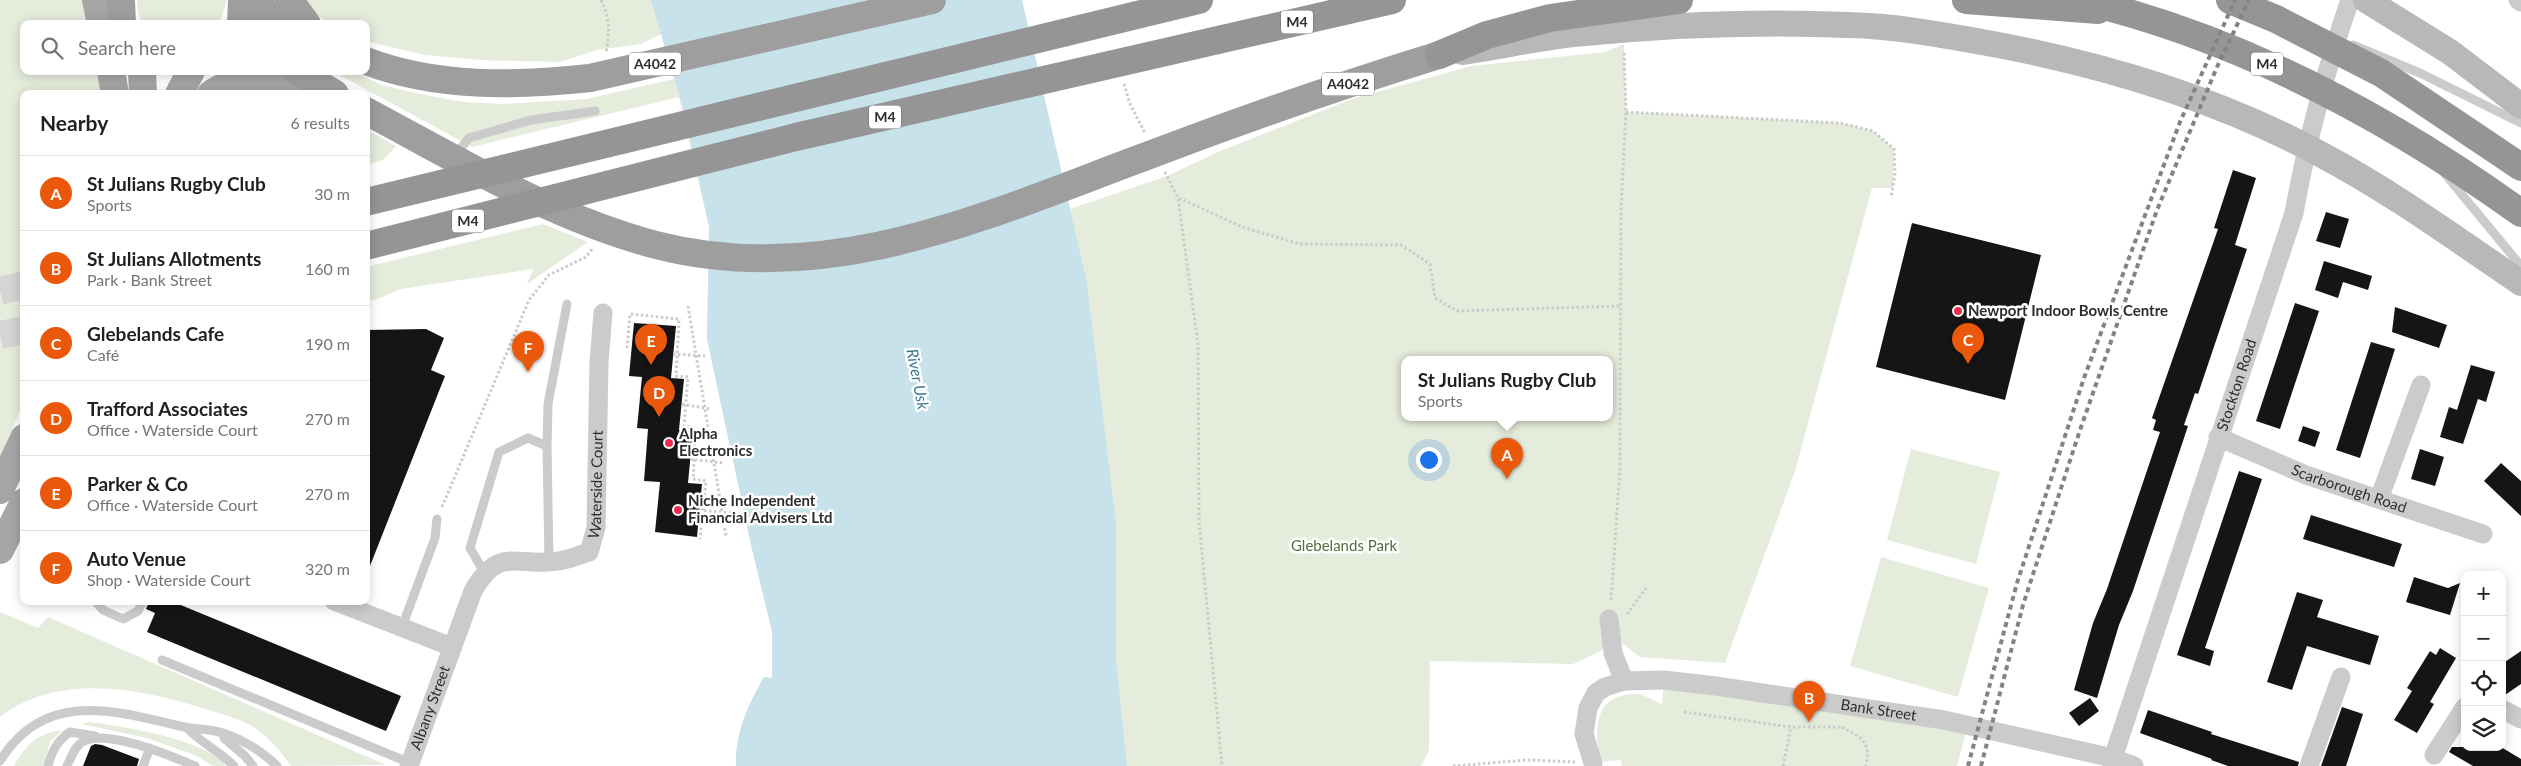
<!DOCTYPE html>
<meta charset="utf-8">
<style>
body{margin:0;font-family:Lato,sans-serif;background:#f2f2f2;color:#202124}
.controls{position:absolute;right:15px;bottom:15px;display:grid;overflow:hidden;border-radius:10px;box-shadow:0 2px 12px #0003}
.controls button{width:45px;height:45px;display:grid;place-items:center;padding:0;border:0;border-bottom:1px solid #e0e0e0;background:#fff;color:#202124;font:25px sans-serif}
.you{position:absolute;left:1428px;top:459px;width:18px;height:18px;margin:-12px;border:4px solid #fff;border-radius:50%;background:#1a73e8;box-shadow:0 0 0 8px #1a73e833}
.badge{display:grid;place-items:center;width:32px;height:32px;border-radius:50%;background:#ea580c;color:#fff;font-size:16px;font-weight:700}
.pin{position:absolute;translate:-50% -41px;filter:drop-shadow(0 1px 2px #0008)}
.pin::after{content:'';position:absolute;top:26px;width:18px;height:15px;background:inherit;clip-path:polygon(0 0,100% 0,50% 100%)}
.popup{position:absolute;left:1401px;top:356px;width:212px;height:65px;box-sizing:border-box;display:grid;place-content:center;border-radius:10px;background:#fff;filter:drop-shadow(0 1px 4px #0005);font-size:16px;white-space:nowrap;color:#757577}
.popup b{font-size:19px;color:#202124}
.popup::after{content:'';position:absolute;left:50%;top:100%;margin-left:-10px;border:10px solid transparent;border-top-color:#fff}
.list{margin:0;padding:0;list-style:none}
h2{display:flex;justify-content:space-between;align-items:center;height:65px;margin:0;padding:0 20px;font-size:21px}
h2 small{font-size:16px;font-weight:400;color:#757577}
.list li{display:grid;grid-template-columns:32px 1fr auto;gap:15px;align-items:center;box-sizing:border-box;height:75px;padding:0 20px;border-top:1px solid #e0e0e0}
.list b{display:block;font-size:19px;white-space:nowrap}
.list p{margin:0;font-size:16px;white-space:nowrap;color:#757577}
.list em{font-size:16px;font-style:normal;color:#757577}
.icon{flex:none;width:28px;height:28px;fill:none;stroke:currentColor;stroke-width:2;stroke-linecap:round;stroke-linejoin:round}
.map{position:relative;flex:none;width:2521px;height:766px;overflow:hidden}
.search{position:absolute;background:#fff;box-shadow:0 2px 12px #0003;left:20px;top:20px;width:350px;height:55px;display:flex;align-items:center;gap:12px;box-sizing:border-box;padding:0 18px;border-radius:10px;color:#757577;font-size:19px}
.panel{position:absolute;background:#fff;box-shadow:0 2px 12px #0003;left:20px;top:90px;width:350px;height:515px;border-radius:10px}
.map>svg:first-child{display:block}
.green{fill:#e6ecdc;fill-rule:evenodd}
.water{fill:#c8e2ec}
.building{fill:#151515}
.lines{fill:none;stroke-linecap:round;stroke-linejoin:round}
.motorway-tunnel{stroke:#d5d5d5;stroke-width:28;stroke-dasharray:28 14;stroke-linecap:butt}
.path{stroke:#cbcbcb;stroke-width:3;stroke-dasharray:2.5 2.5;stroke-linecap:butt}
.service{stroke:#cbcbcb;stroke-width:9}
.minor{stroke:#cbcbcb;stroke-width:19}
.secondary{stroke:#b8b8b8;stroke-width:26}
.primary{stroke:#a6a6a6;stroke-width:28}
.trunk{stroke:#9e9e9e;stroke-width:28}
.motorway{stroke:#959595;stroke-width:28}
.rail{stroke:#838383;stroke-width:4;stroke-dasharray:5 4;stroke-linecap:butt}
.poi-dot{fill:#e82e4e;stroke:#fff;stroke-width:2}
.labels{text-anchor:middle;stroke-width:5;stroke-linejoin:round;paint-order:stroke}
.shield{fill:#fff;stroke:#6d6d6d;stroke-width:1}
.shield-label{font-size:14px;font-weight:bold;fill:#2e2e2e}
.poi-label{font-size:15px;font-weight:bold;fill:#2e2e2e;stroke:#fff;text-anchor:start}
.street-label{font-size:15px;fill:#2e2e2e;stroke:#fff}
.park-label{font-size:15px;fill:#566b3b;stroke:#fff}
.water-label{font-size:16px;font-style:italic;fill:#3b7992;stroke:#fff}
</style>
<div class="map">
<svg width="2521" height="766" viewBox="0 0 2521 766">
<rect width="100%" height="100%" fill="#fff"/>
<path class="green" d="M0 0H82L87 24H24V71H97L102 94H24V401L0 458Z
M137 0H226V3L219 24H143L138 13Z
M304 0H742L872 608 736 766C735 733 748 705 764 677L772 678V631L752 549 707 339 709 227 679 97 472 147 332 71H353L382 85 420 94 463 102 502 104 586 99 674 79 661 34 641 44 597 50 560 62 480 60 425 55 366 41V24H329L324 21Z
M1022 0 1070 209 1167 176 1218 152 1352 99 1471 66 1605 52 1624 44 1626 112 1840 123 1873 131 1894 149 1893 188H1872L1795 471 1725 663 1640 657 1611 635 1601 651 1573 664 1430 661 1429 751 1421 766H1035ZM1404 360H1610V418H1404Z
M366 129 396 146 383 160 366 165Z
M543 224 588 242 527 284 533 269 401 289 375 300H366V267Z
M1911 449 2000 472 1976 564 1887 540Z
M1881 557 1989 588 1958 697 1850 666Z
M0 612 38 628 48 617 386 765 291 766C280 751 270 738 255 728 240 718 221 714 205 709 141 688 57 672 0 717Z
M1664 680 1968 725 1957 766H1622L1621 760 1600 762C1595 730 1592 694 1637 694 1644 694 1655 702 1662 704Z
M89 722C121 726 206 739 226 766H213L197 756 147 738 82 724Z
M62 730 50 742 43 766H14C25 745 38 733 62 730Z"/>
<path class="water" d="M651 0H1022L1087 283 1116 524V659L1127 766H736C735 733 748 705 764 677L772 678V631L752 549 707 339 709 227 686 119Z"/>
<path class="building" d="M2233 170 2256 178 2235 245 2247 249 2198 394 2195 393 2184 425 2188 426 2133 591 2119 625 2097 698 2074 690 2093 623 2107 589 2160 432 2153 430 2156 420 2152 418 2218 229 2214 228Z
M2326 212 2349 219 2340 248 2316 241Z
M1912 223 2041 255 2005 400 1876 367Z
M2324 261 2372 276 2368 290 2343 282 2338 298 2315 290Z
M2295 303 2319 311 2280 429 2256 421Z
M2395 307 2447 325 2439 348 2392 332Z
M634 323 676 326 671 378 684 379 679 430 693 431 688 483 702 484 697 537 655 532 660 482 644 481 648 429 637 428 642 377 629 376Z
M426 329 444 338 431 370 445 376 366 576V330Z
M2371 342 2395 349 2360 458 2336 450Z
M2471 365 2495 372 2486 402 2478 399 2463 444 2440 437 2449 407 2457 410Z
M2303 426 2320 432 2315 447 2298 441Z
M2420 449 2444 457 2435 486 2411 479Z
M2501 463 2521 481V516L2484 481Z
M2239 471 2262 479 2205 648 2214 651 2210 666 2177 655Z
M2311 515 2402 544 2394 567 2303 539Z
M2414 577 2448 588 2460 583 2450 615 2406 602Z
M2297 592 2323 600 2317 617 2379 636 2370 665 2307 646 2292 690 2267 682Z
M149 601H171L401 696 386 731 147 632 155 613 146 609Z
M2440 648 2456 658 2430 702 2434 704 2417 733 2394 720 2412 691 2407 688 2430 651 2436 655Z
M2521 651V684L2502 697V664Z
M2090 698 2099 711 2079 726 2069 713Z
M2342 707 2363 714 2346 766H2321Z
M2148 710 2212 732 2211 734 2299 762 2298 766H2228L2211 760 2212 759 2140 733Z
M95 744 102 745 139 759 137 766H83L91 746Z
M2452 747H2501L2521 759V766H2473L2449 752Z"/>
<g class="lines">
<path class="motorway-tunnel" d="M0 291 24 285
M0 335 24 330"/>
<path class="path" d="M601 0C610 19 610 32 606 52
M1124 84 1130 104 1145 133
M1626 112 1840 123 1873 131 1894 149 1895 173 1891 198
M1165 172 1178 198 1198 344 1199 521 1222 766
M1179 198 1242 227 1300 244 1401 245 1430 264 1435 298 1457 311 1620 306
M688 306 726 536
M627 348 630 314 679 319 676 376 688 377 684 426 696 428 693 479 706 481 700 539
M673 354 705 356
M682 404 710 409
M690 459 723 463
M442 507 529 300 549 275 586 257 593 248
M699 510 731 513
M1611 600 1620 468 1621 208 1626 112 1624 52
M1627 614 1647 587
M1684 712 1791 727H1842
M1842 727C1861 738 1871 740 1866 766
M1453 766 1527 760 1575 762
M1783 766 1791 727"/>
<path class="service" d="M2353 45 2422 74 2521 123
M455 156 469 138 531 120 595 111
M2445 174 2521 266
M547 446 548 404 567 304
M484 572 470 548 499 452 528 438 547 446 549 561
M95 601 103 610 123 619 138 611 143 601
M402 627 435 538 437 519
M162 660 410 763
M186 727C201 743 219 751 234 766
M224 738 245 756 253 766
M0 761C45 688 116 711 184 727 194 729 205 729 215 731 237 736 261 750 277 766
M48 766C52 751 57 741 70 732L95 736
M67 766C71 758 75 745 84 741 108 729 171 756 195 766
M143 766 150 748"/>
<g class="minor">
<path d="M2518 0 2521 2"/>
<path id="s1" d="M2218 437 2306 475 2483 534"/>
<path d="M2379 499 2421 385"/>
<path d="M334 601 452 647"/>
<path id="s2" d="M1609 619 1613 653 1624 681 1664 680 1716 686 1944 720 2113 758 2134 766"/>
<path d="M2502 709 2521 719"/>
<path d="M2434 755 2465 707"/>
<path d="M1593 763 1584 734 1588 708 1596 693 1605 687 1624 681"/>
<path id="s3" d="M409 766 473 591C500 544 517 568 558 561 568 560 579 555 589 552L596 528 599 362 603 313"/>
<path id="s4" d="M2112 766 2113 758 2294 213C2307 141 2326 69 2350 0"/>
<path d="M2309 766 2341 677"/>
</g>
<path class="secondary" d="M2366 0 2450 52 2521 106
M1462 52C1499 47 1536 38 1573 34 1664 25 1757 21 1848 25 1893 26 1938 34 1982 42 2099 63 2217 98 2322 155 2392 192 2456 239 2521 283"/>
<path class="primary" d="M96 0 101 24
M111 71 115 94
M142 71 143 94
M179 94 191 71
M211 94C246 70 289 82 326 92
M0 490 24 438
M0 550 24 502"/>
<path class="trunk" d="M121 0 122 24
M250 0 283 24
M289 0 307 24
M241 24 242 0
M366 61C437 88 516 86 590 78L932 0
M297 71 335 94
M366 111C460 161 553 218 656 245 831 290 992 213 1152 154 1247 118 1342 85 1439 55"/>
<path class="motorway" d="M1966 0 2098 10
M2080 0C2240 38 2388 117 2521 213
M2230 0 2276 19 2381 73 2521 167
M1439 55 1487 35 1550 18 1679 0
M366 202 1199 0
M366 246 796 137 1392 0"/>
<path class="rail" d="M1968 766 2017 583 2084 378 2180 122 2235 0
M1981 766 2023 605 2079 433 2157 210 2217 67 2249 0"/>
</g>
<g class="poi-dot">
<circle cx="1958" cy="311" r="5"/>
<circle cx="669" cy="443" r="5"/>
<circle cx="678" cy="510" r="5"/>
</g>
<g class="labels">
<g class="shield">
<rect x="1281" y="10.5" width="32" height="23" rx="4"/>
<rect x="629" y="52.5" width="52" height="23" rx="4"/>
<rect x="2251" y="52.5" width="32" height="23" rx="4"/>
<rect x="1322" y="72.5" width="52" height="23" rx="4"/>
<rect x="869" y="105.5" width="32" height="23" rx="4"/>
<rect x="452" y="209.5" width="32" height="23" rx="4"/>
</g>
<g class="shield-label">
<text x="1297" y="27">M4</text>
<text x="655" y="69">A4042</text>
<text x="2267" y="69">M4</text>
<text x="1348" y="89">A4042</text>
<text x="885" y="122">M4</text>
<text x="468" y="226">M4</text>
</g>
<g class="poi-label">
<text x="1968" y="316">Newport Indoor Bowls Centre</text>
<text x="679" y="439">Alpha<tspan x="679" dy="17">Electronics</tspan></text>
<text x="688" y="506">Niche Independent<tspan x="688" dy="17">Financial Advisers Ltd</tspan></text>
</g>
<g class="street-label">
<text dy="5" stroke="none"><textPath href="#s4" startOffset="401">Stockton Road</textPath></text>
<text dy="5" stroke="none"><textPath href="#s3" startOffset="385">Waterside Court</textPath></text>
<text dy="5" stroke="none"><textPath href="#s1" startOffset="141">Scarborough Road</textPath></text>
<text dy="5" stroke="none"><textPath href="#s3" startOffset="62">Albany Street</textPath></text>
<text dy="5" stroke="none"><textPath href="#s2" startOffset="321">Bank Street</textPath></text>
</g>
<g class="park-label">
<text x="1344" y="551">Glebelands Park</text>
</g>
<g class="water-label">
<text transform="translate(918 379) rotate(79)" y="6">River Usk</text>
</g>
</g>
</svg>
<div class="controls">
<button>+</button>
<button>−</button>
<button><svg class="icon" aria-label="locate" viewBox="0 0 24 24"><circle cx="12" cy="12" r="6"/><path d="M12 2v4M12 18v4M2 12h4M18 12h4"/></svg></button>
<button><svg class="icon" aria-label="layers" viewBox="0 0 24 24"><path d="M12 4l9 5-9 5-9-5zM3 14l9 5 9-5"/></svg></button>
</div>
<div class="you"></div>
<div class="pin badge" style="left:1507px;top:479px">A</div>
<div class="popup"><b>St Julians Rugby Club</b>Sports</div>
<div class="pin badge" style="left:1809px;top:722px">B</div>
<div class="pin badge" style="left:1968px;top:364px">C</div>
<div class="pin badge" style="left:659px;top:417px">D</div>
<div class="pin badge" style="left:651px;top:365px">E</div>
<div class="pin badge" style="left:528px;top:372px">F</div>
<div class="search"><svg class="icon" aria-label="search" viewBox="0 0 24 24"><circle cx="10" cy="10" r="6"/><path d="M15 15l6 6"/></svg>Search here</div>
<section class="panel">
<h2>Nearby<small>6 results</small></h2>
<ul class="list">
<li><span class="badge">A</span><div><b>St Julians Rugby Club</b><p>Sports</p></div><em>30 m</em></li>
<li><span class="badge">B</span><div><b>St Julians Allotments</b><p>Park · Bank Street</p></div><em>160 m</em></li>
<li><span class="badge">C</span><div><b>Glebelands Cafe</b><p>Café</p></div><em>190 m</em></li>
<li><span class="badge">D</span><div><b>Trafford Associates</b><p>Office · Waterside Court</p></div><em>270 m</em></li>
<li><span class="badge">E</span><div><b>Parker &amp; Co</b><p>Office · Waterside Court</p></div><em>270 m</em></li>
<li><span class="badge">F</span><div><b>Auto Venue</b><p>Shop · Waterside Court</p></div><em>320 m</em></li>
</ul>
</section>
</div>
